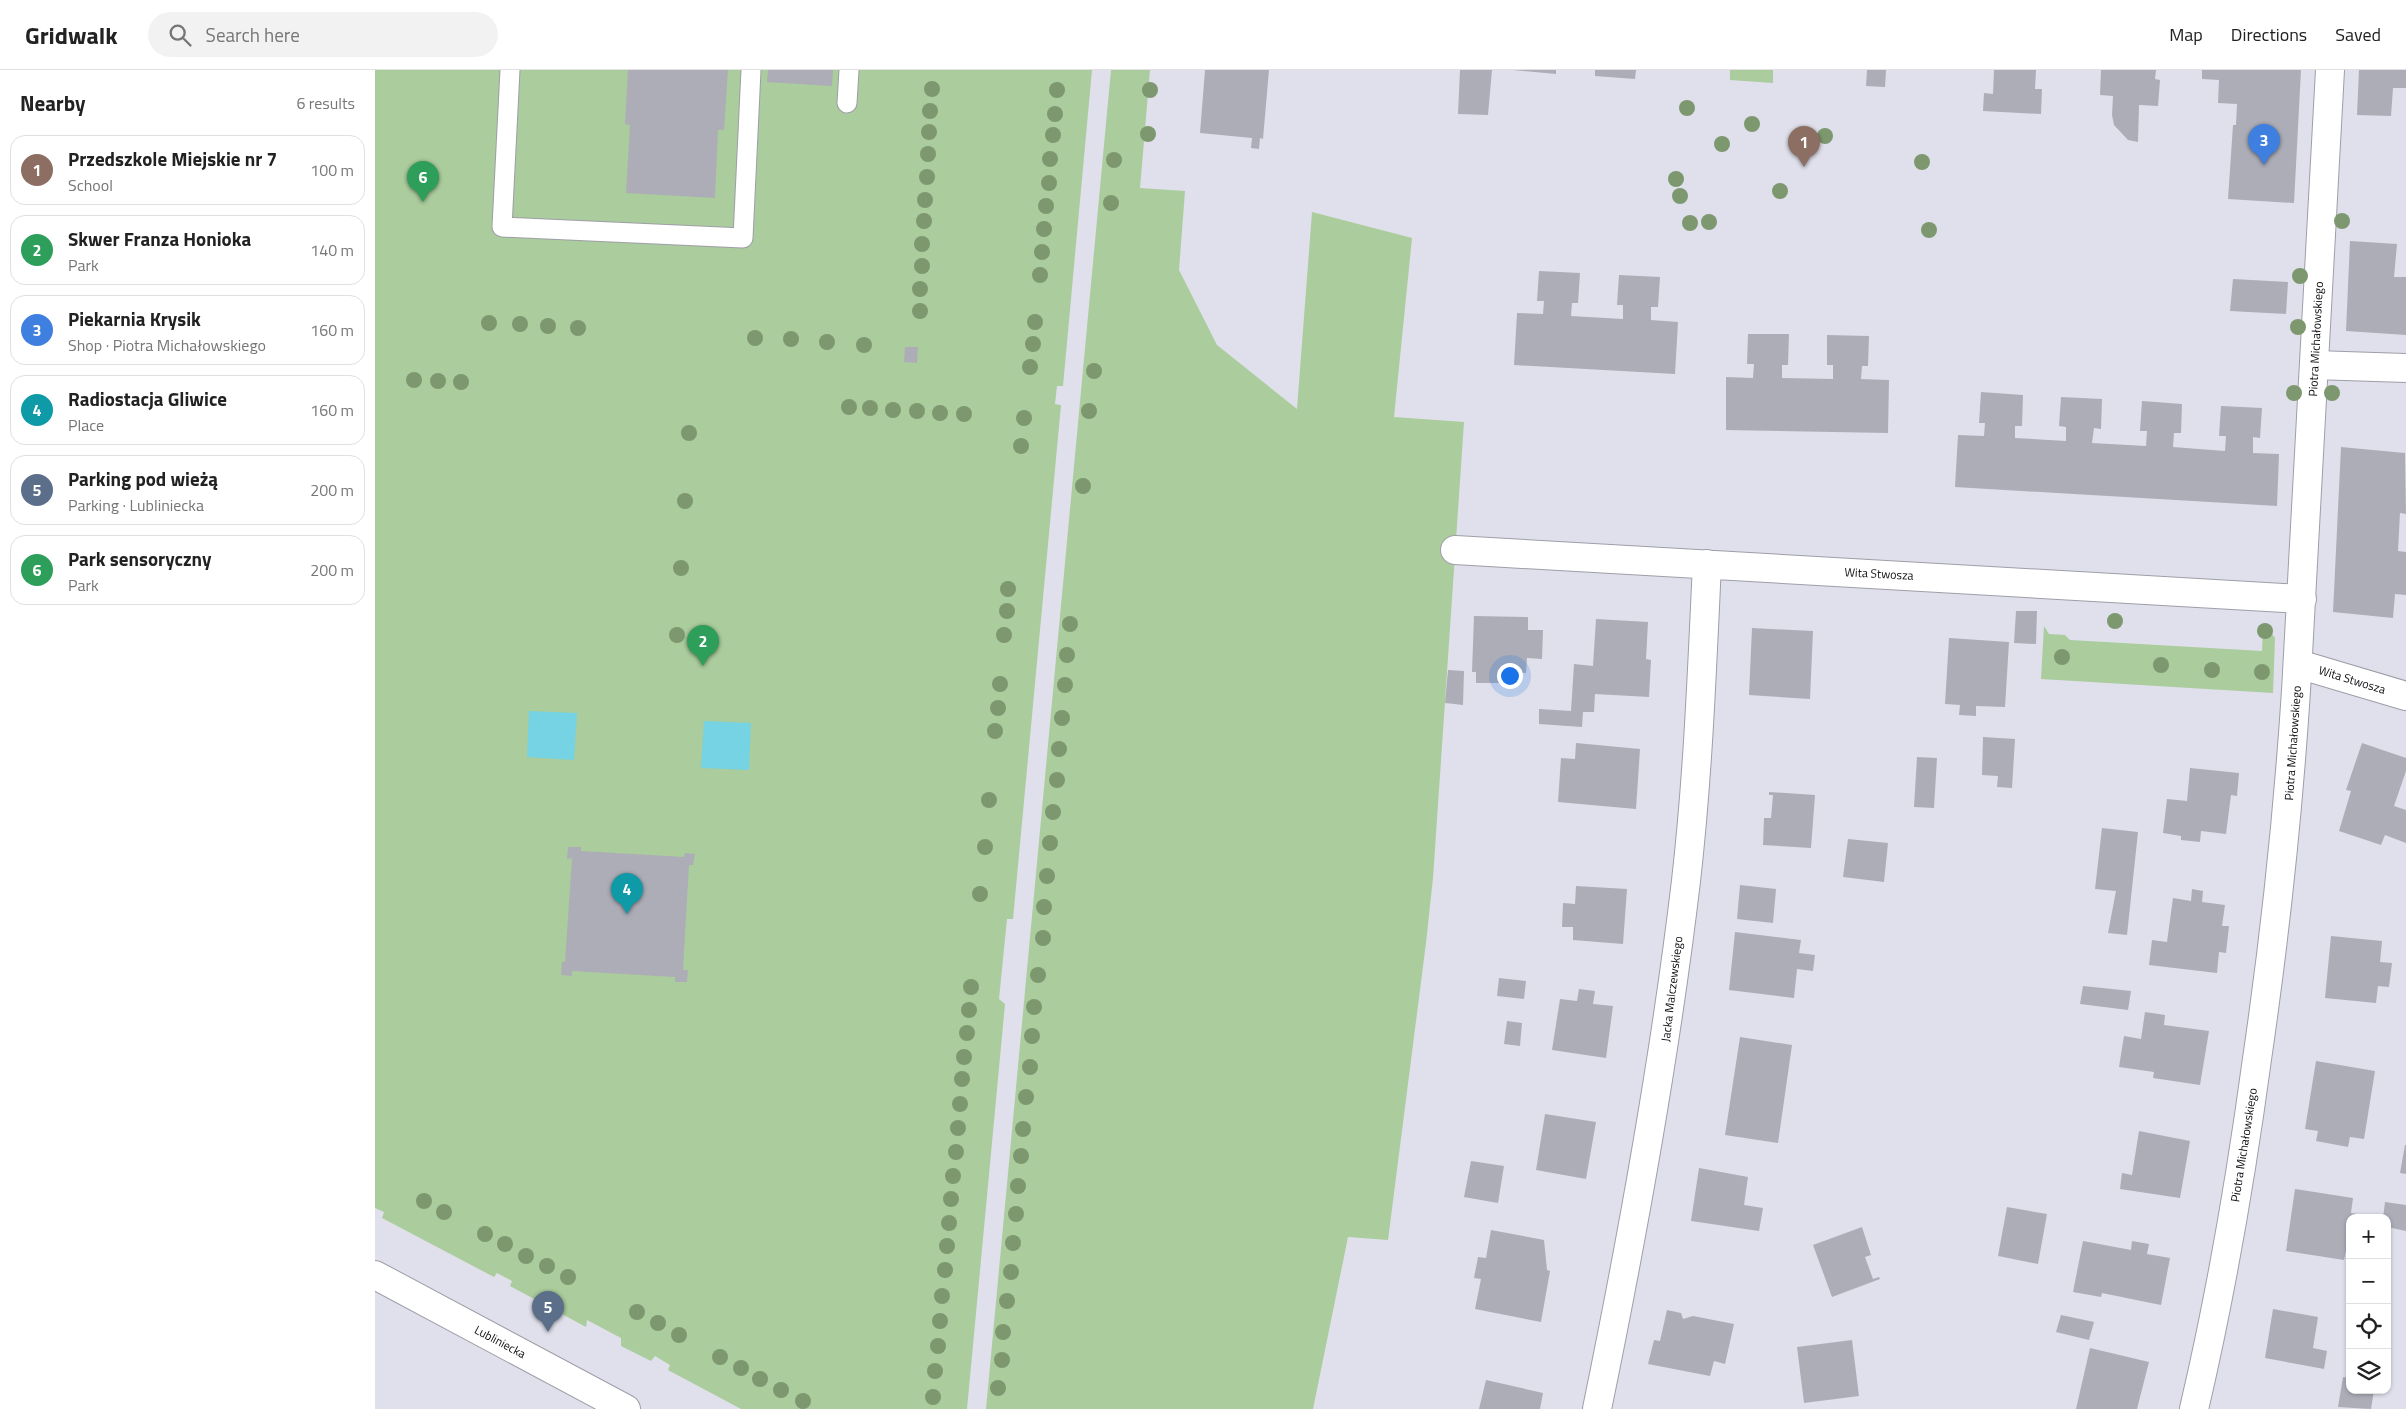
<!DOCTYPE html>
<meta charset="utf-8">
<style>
body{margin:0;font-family:"Titillium Web",sans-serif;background:#f2f2f2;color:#222}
.controls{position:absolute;right:15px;bottom:15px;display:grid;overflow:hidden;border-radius:10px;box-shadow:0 1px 4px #0004}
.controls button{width:45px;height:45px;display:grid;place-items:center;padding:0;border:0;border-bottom:1px solid #e0e0e0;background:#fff;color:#222;font:25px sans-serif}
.you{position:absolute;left:1134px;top:605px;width:18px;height:18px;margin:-12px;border:4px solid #fff;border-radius:50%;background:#1a73e8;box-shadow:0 0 0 8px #1a73e833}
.badge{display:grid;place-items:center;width:32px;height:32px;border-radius:50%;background:#b45309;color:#fff;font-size:16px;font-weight:700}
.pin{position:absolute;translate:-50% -41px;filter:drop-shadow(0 1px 2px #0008)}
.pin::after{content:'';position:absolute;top:26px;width:18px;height:15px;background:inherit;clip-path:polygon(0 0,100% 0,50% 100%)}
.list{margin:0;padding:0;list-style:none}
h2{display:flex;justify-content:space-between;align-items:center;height:65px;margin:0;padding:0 20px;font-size:21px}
h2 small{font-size:16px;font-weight:400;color:#767676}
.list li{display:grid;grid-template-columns:32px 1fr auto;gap:15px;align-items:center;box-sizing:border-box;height:70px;margin:0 10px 10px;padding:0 10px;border:1px solid #e0e0e0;border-radius:15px}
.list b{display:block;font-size:19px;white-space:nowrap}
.list p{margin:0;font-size:16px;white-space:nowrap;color:#767676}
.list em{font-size:16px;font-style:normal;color:#767676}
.icon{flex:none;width:28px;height:28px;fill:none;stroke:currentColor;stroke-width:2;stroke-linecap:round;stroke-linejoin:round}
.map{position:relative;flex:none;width:2031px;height:1339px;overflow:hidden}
header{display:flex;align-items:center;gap:30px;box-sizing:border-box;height:70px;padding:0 25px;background:#fff;border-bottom:1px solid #e0e0e0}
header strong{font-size:24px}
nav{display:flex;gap:28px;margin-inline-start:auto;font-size:18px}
.search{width:350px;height:45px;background:#f2f2f2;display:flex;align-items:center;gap:12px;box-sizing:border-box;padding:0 18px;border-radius:28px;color:#767676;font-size:19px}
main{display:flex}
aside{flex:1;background:#fff}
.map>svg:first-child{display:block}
.green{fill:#abcc9c}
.water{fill:#75d3e3}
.building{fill:#acadb7}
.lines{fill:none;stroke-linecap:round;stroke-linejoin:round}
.service-casing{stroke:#9e9ea8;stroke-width:21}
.minor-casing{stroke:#9e9ea8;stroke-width:30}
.tertiary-casing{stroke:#9e9ea8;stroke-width:30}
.service{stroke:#fff;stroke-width:19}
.minor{stroke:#fff;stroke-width:28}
.tertiary{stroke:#fff;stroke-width:28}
.tree{fill:#7d986f}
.labels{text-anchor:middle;stroke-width:4;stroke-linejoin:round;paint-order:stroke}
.street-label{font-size:12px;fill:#0e0e12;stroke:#fff}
</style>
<header>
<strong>Gridwalk</strong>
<div class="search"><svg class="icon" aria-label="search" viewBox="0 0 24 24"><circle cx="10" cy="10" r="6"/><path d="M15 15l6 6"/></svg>Search here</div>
<nav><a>Map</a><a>Directions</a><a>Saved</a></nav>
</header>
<main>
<aside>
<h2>Nearby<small>6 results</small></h2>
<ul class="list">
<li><span class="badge" style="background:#8d6e63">1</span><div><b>Przedszkole Miejskie nr 7</b><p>School</p></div><em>100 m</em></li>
<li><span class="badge" style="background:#2e9e5b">2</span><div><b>Skwer Franza Honioka</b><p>Park</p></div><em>140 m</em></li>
<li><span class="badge" style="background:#3f7fe0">3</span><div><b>Piekarnia Krysik</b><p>Shop · Piotra Michałowskiego</p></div><em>160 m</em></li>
<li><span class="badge" style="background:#0f9aa8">4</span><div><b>Radiostacja Gliwice</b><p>Place</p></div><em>160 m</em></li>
<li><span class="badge" style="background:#5c6f8a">5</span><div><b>Parking pod wieżą</b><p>Parking · Lubliniecka</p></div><em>200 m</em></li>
<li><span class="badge" style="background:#2e9e5b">6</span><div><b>Park sensoryczny</b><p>Park</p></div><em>200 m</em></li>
</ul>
</aside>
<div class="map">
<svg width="2031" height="1339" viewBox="0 0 2031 1339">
<rect width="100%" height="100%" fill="#dfe0eb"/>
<path class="green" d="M0 0H717L688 316H682L680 334 686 335 638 849H632L624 929 630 934 592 1339H366L293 1300 295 1295 280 1286 276 1291 246 1276V1268L212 1250 211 1257 135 1216 137 1211 122 1203 119 1207 7 1148 9 1142 0 1138Z
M736 0H775L765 118 810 121 804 200 842 275 922 339 937 142 1037 168 1019 347 1089 352 1058 808 1051 873 1013 1170 973 1167 938 1339H611Z
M1355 0H1398V13L1355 10Z
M1669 556 1674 564 1690 565 1695 570 1887 581 1888 557H1892L1900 568 1898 623 1666 609Z"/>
<path class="water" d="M154 641 202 643 199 690 152 687Z
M329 651 376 653 374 700 326 698Z"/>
<path class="building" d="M253 0H353L349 60H343L340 128 251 123 255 55 250 54Z
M393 0H458L457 16 392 12Z
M830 0H894L888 69 885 68 884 79 876 78 877 68 825 63Z
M1085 0H1117L1113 45 1083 44Z
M1138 0H1181V4Z
M1220 0H1261L1260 9 1220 6Z
M1492 0H1511L1510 17 1491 16Z
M1619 0H1661L1660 19H1667L1666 44 1608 41 1609 23 1618 24Z
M1726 0H1781L1780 9 1785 10 1783 36 1764 35 1763 72 1753 70 1739 55 1737 45 1738 26 1725 25Z
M1827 0H1926L1919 133 1853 129 1858 55H1861L1862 34 1843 33 1844 10 1827 9Z
M1984 0H2031V18H2018L2016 46 1982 45Z
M1975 171 2022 174 2019 207H2031V265L1971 261Z
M1164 201 1205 203 1203 233H1197L1196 246 1248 249V235H1242L1244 205 1285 207 1283 237H1276V250L1303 252 1300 304 1139 295 1142 243 1168 244 1169 231H1162Z
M1858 209 1913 212 1911 244 1855 241Z
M1373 264H1414L1413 295H1407V308L1458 309V295H1452V265L1494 266 1493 296H1487L1486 309 1514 310 1513 363 1351 360V307L1378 308 1379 294H1372Z
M530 277H543L542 293 529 292Z
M1606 322 1648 325 1647 356H1640V368L1691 371V357L1684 356 1686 327 1727 329 1726 359 1719 358 1717 373 1771 376 1772 361H1765L1767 331 1807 334 1806 363H1799L1798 377 1850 381 1851 366H1844L1846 336 1887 338 1885 368 1878 367V383L1904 384 1902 436 1580 417 1583 365 1609 366 1610 353H1604Z
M1966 377 2030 383 2031 444 2025 443 2023 481 2031 482V525L2020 524 2018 548 1958 542Z
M1641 541H1662L1661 574 1639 573Z
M1099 546 1153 547V560H1168L1167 589 1152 588 1151 603 1131 602 1130 613H1101V602H1097Z
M1221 549 1273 552 1271 589 1276 590 1274 627 1220 624 1219 642H1208L1207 657 1164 654V639L1196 641 1199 594 1218 596Z
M1377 558 1438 561 1435 629 1374 625Z
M1574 568 1634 572 1630 637 1601 636V646L1584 645 1585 635 1570 634Z
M1073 600 1089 601 1088 635 1070 633Z
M1608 667 1640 669 1637 718 1622 717 1623 706 1607 705Z
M1201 673 1265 679 1261 739 1183 732 1186 688 1200 689Z
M1987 673 2031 688V701L2019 736 2031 740V773L2010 765 2006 775 1964 761 1976 721 1971 720Z
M1542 687 1562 688 1559 738 1539 737Z
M1815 698 1864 703 1862 726 1856 725 1851 764 1826 761 1825 772 1806 770V766L1788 763 1792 729 1812 731Z
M1394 722 1440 725 1436 778 1388 775 1389 748H1396L1398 725H1394Z
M1727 758 1763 762 1752 865 1733 863 1741 821 1720 819Z
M1473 769 1513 773 1509 812 1468 807Z
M193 777H206V781L309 787 310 783 320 784 318 795H314L308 900H313L312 912H300V907L197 901V906L186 905 187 892H190L197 788 192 789Z
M1365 815 1401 819 1398 853 1362 849Z
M1201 816 1252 819 1248 874 1198 870V857H1187L1188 833 1200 834Z
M1817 819 1828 821 1827 832 1850 835 1847 856H1854L1851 883 1844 882 1842 903 1774 895 1777 870 1792 872 1798 828 1816 831Z
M1360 862 1426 870 1424 883 1440 885 1438 901 1422 899 1419 928 1354 920Z
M1956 866 2007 871 2005 892 2017 893 2014 917 2003 916 2001 933 1950 928Z
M1124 908 1151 911 1149 929 1122 926Z
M1708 916 1756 921 1753 940 1705 934Z
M1204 919 1220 921 1218 934 1238 936 1231 988 1177 980 1185 929 1202 931Z
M1770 942 1790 945 1789 955 1834 961 1825 1015 1778 1008 1779 1002 1744 997 1749 966 1766 969Z
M1132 951 1147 953 1145 976 1129 974Z
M1365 967 1417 975 1403 1073 1350 1065Z
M1941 991 2000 1001 1989 1069 1975 1067 1973 1077 1941 1071 1943 1061 1930 1059Z
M1170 1044 1221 1052 1211 1109 1161 1100Z
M1764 1061 1815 1071 1805 1128 1745 1119 1747 1103 1757 1105Z
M2030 1075H2031V1104L2025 1103Z
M1096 1091 1129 1096 1123 1133 1089 1127Z
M1324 1098 1373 1107 1369 1135 1388 1138 1384 1161 1316 1151Z
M1920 1119 1978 1128 1976 1143 1982 1144 1981 1148H1975V1161L1969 1190 1911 1181Z
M2010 1132 2031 1135V1161L2012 1157V1148H2008Z
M1632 1137 1672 1144 1663 1194 1623 1186Z
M1487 1157 1496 1185 1490 1187 1498 1209 1504 1207 1505 1209 1457 1227 1438 1175Z
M1116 1160 1169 1170 1172 1200 1175 1201 1166 1252 1100 1239 1106 1209 1099 1208 1103 1187 1111 1188Z
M1708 1171 1756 1180 1757 1171 1774 1174 1772 1184 1795 1188 1786 1235 1727 1223 1726 1227 1698 1222Z
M1898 1239 1943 1247 1938 1278 1952 1281 1949 1299 1890 1288Z
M1292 1240 1306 1243 1308 1249 1318 1246 1359 1254 1350 1294 1339 1291 1335 1306 1273 1294 1279 1270 1285 1271Z
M1686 1245 1719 1252 1714 1270 1681 1262Z
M1477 1270 1484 1326 1429 1333 1422 1277Z
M1715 1278 1774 1292 1762 1339H1701Z
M1968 1307 1975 1308V1320H1999L1996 1339 1963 1337Z
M1111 1310 1168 1323 1165 1339H1104Z"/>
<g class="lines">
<g class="service-casing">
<path id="service" d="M135 0 127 157 368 168 376 0
M472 33 474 0"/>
</g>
<g class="minor-casing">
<path id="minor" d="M1939 295 2031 298
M1080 480 1927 529
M1923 594 2031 626
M1222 1339C1258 1164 1290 988 1311 811 1323 706 1327 600 1332 494
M1819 1339C1846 1224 1866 1107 1882 989 1900 866 1913 744 1921 621L1955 0"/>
</g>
<g class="tertiary-casing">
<path id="tertiary" d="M0 1205 251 1339"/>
</g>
<use href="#service" class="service"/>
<use href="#minor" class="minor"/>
<use href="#tertiary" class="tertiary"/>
</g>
<g class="tree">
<circle cx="557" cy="19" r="8"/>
<circle cx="682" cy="20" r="8"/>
<circle cx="775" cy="20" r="8"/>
<circle cx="1312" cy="38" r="8"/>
<circle cx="555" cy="41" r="8"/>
<circle cx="680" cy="44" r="8"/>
<circle cx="1377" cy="54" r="8"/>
<circle cx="554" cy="62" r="8"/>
<circle cx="773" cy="64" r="8"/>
<circle cx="678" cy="65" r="8"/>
<circle cx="1450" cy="66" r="8"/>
<circle cx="1347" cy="74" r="8"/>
<circle cx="553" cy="84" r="8"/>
<circle cx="675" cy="89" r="8"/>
<circle cx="739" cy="90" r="8"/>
<circle cx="1547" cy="92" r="8"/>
<circle cx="552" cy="107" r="8"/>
<circle cx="1301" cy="109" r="8"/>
<circle cx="674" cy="113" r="8"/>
<circle cx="1405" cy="121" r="8"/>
<circle cx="1305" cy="126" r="8"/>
<circle cx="550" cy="130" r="8"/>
<circle cx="736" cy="133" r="8"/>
<circle cx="671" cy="136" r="8"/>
<circle cx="549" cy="151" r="8"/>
<circle cx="1967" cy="151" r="8"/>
<circle cx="1334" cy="152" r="8"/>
<circle cx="1315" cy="153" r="8"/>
<circle cx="669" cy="159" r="8"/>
<circle cx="1554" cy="160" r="8"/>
<circle cx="547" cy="174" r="8"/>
<circle cx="667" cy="182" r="8"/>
<circle cx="547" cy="196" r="8"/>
<circle cx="665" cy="205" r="8"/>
<circle cx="1925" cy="206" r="8"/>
<circle cx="545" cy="219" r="8"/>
<circle cx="545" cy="241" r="8"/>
<circle cx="660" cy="252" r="8"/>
<circle cx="114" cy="253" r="8"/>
<circle cx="145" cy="254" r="8"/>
<circle cx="173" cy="256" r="8"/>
<circle cx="1923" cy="257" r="8"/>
<circle cx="203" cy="258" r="8"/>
<circle cx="380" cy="268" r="8"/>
<circle cx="416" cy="269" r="8"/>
<circle cx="452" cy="272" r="8"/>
<circle cx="658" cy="274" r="8"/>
<circle cx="489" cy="275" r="8"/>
<circle cx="655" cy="297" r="8"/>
<circle cx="719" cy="301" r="8"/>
<circle cx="39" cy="310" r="8"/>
<circle cx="63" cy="311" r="8"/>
<circle cx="86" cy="312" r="8"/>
<circle cx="1919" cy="323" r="8"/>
<circle cx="1957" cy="323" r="8"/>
<circle cx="474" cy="337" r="8"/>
<circle cx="495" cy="338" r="8"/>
<circle cx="518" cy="340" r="8"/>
<circle cx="542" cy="341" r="8"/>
<circle cx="714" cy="341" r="8"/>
<circle cx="565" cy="343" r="8"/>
<circle cx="589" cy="344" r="8"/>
<circle cx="649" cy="348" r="8"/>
<circle cx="314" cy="363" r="8"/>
<circle cx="646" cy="376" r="8"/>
<circle cx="708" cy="416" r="8"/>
<circle cx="310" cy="431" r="8"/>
<circle cx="306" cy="498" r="8"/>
<circle cx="633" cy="519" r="8"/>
<circle cx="632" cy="541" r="8"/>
<circle cx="1740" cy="551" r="8"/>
<circle cx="695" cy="554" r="8"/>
<circle cx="1890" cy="561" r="8"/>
<circle cx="302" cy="565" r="8"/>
<circle cx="629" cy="565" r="8"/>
<circle cx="692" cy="585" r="8"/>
<circle cx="1687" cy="587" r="8"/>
<circle cx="1786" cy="595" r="8"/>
<circle cx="1837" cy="600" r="8"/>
<circle cx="1887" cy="602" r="8"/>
<circle cx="625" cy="614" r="8"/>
<circle cx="690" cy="615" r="8"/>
<circle cx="623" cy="638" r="8"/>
<circle cx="687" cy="648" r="8"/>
<circle cx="620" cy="661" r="8"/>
<circle cx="684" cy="679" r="8"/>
<circle cx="682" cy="710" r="8"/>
<circle cx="614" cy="730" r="8"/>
<circle cx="678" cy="742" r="8"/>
<circle cx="675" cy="773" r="8"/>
<circle cx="610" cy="777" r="8"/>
<circle cx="672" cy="806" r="8"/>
<circle cx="605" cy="824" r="8"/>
<circle cx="669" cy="837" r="8"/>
<circle cx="668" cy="868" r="8"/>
<circle cx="663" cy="905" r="8"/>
<circle cx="596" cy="917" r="8"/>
<circle cx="659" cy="937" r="8"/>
<circle cx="594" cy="940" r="8"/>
<circle cx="592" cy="963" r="8"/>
<circle cx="657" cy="966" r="8"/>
<circle cx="589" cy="987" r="8"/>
<circle cx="655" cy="997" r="8"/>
<circle cx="587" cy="1009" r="8"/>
<circle cx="651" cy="1027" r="8"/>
<circle cx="585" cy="1034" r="8"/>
<circle cx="583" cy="1058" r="8"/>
<circle cx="648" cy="1059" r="8"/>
<circle cx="581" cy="1082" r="8"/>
<circle cx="646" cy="1086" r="8"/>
<circle cx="578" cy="1106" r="8"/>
<circle cx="643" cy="1116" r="8"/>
<circle cx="576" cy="1129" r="8"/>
<circle cx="49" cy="1131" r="8"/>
<circle cx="69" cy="1142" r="8"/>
<circle cx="641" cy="1144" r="8"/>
<circle cx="574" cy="1153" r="8"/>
<circle cx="110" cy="1164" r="8"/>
<circle cx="638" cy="1173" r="8"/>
<circle cx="130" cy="1174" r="8"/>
<circle cx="572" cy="1176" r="8"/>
<circle cx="151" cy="1186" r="8"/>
<circle cx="172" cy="1196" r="8"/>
<circle cx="570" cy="1200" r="8"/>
<circle cx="636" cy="1202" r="8"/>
<circle cx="193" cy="1207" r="8"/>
<circle cx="567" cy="1226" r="8"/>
<circle cx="632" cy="1231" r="8"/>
<circle cx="262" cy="1242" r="8"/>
<circle cx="565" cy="1251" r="8"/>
<circle cx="283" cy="1253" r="8"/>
<circle cx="628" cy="1262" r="8"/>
<circle cx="304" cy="1265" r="8"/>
<circle cx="563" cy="1276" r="8"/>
<circle cx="345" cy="1287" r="8"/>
<circle cx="627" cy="1290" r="8"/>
<circle cx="366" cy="1298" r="8"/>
<circle cx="560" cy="1301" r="8"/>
<circle cx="385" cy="1309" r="8"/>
<circle cx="623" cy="1318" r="8"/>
<circle cx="406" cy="1320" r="8"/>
<circle cx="558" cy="1327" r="8"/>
<circle cx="428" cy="1331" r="8"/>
</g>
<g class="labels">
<g class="street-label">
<text transform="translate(1941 269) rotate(-87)" y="4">Piotra Michałowskiego</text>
<text transform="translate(1504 504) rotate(3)" y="4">Wita Stwosza</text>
<text transform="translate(1977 610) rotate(17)" y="4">Wita Stwosza</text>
<text transform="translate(1918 673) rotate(-86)" y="4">Piotra Michałowskiego</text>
<text transform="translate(1297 919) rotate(-83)" y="4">Jacka Malczewskiego</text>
<text transform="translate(1869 1075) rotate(-81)" y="4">Piotra Michałowskiego</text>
<text transform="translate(125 1272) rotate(28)" y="4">Lubliniecka</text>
</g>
</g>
</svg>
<div class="controls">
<button>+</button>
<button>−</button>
<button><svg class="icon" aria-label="locate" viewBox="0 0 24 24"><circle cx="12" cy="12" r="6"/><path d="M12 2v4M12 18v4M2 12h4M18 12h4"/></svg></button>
<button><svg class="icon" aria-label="layers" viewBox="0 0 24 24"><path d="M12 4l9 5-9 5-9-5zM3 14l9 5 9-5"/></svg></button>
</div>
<div class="you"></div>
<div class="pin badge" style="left:1429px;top:97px;background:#8d6e63">1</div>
<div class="pin badge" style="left:328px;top:596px;background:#2e9e5b">2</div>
<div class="pin badge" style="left:1889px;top:95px;background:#3f7fe0">3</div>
<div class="pin badge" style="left:252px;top:844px;background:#0f9aa8">4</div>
<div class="pin badge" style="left:173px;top:1262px;background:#5c6f8a">5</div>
<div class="pin badge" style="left:48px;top:132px;background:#2e9e5b">6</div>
</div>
</main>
